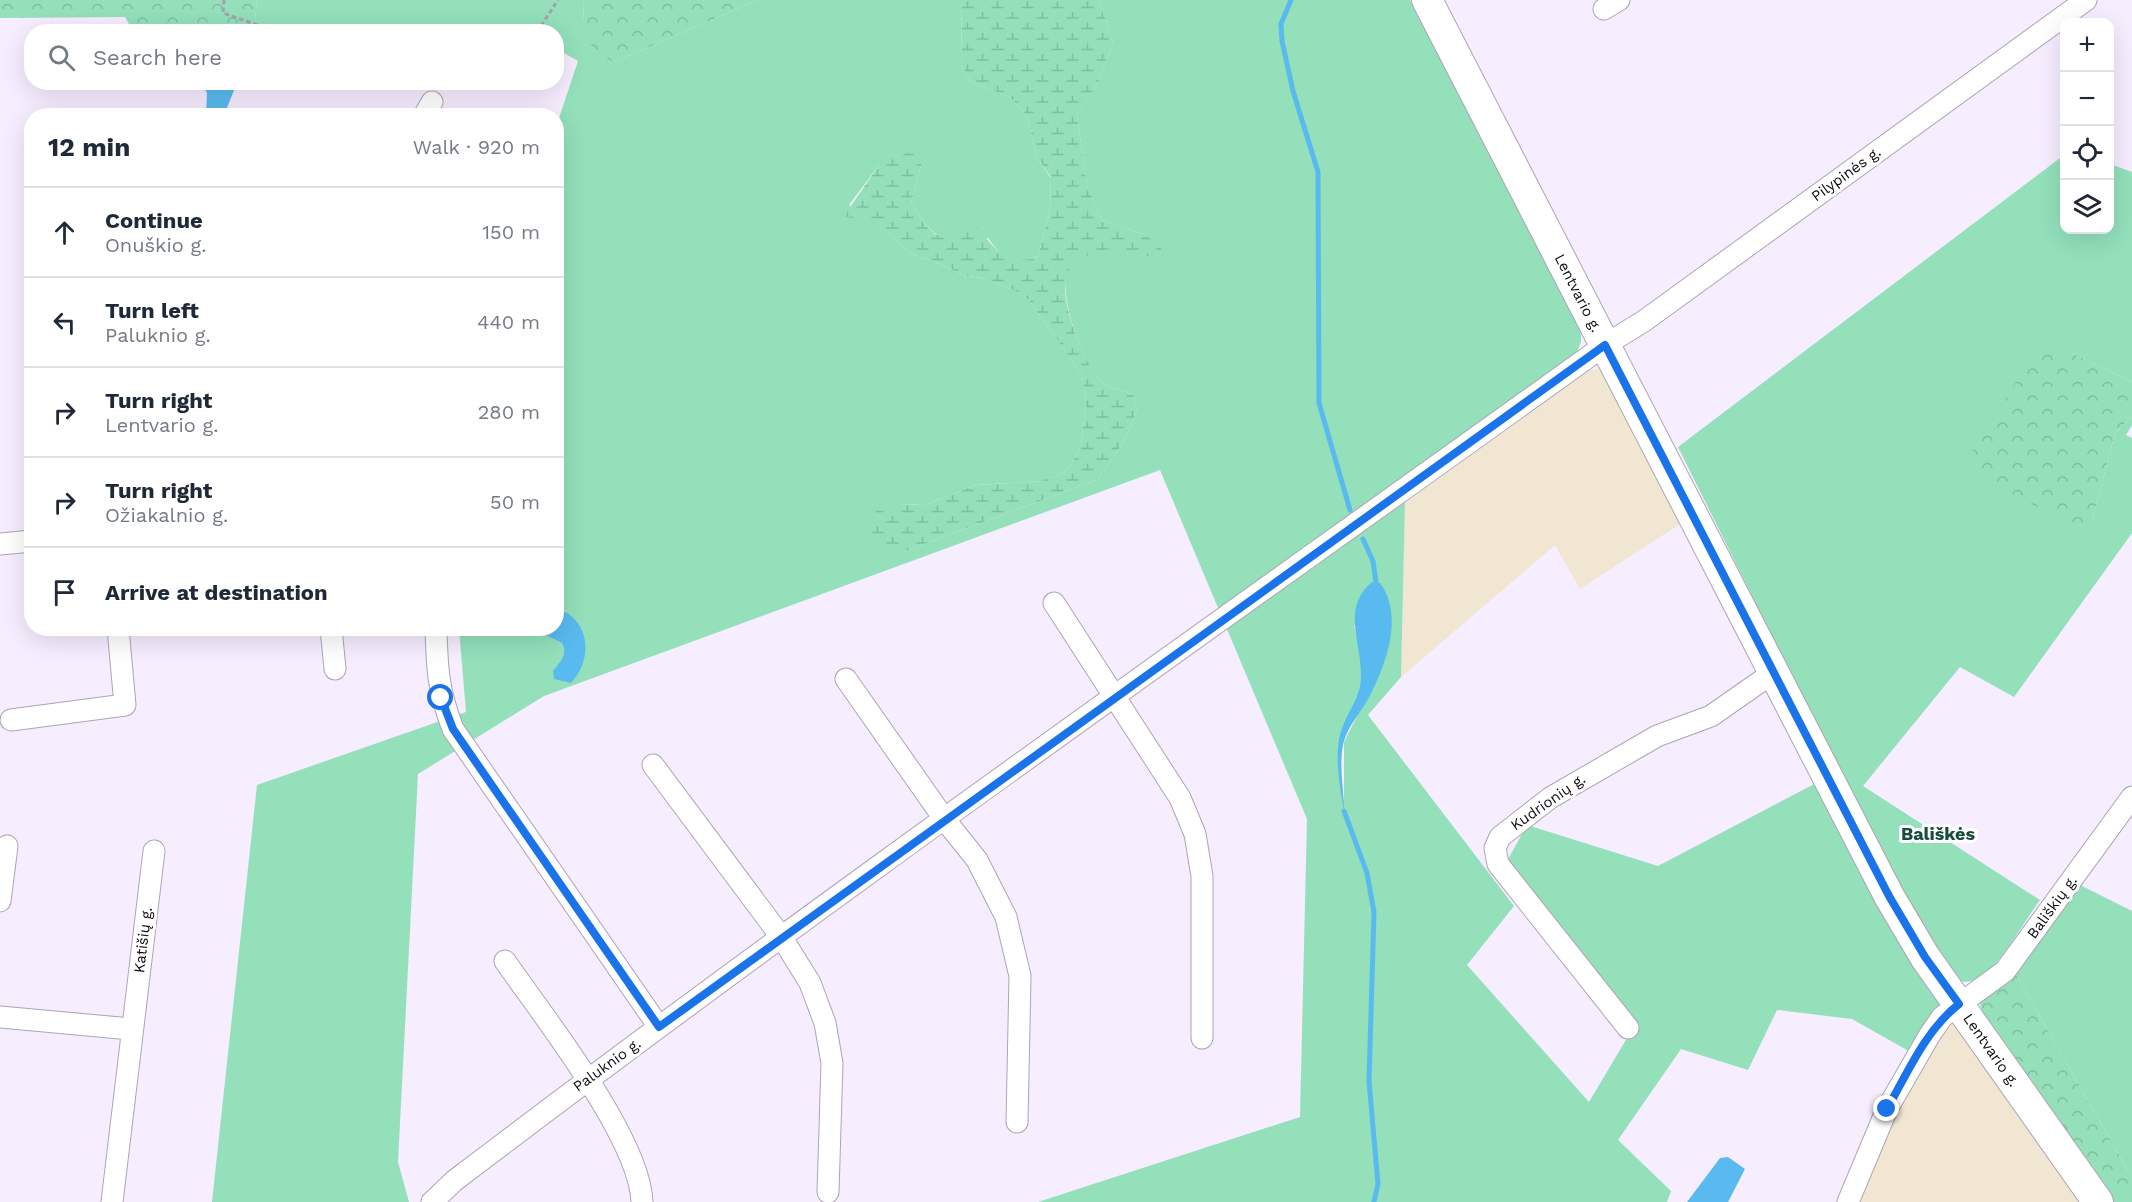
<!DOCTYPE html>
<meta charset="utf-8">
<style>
body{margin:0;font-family:"Work Sans",sans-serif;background:#f2f2f3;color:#1f2937}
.controls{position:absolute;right:18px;top:18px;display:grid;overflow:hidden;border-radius:12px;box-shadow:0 6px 24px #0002}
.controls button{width:54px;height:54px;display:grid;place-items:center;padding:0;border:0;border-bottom:2px solid #e0e1e3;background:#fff;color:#1f2937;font:30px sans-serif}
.stop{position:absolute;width:18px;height:18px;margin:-14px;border:4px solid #1a73e8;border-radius:50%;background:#fff}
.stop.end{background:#1a73e8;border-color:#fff;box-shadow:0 2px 6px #0008}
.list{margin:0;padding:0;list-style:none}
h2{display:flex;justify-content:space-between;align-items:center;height:78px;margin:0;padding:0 24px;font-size:26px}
h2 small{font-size:20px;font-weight:400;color:#747a83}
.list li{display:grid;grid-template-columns:39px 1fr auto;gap:18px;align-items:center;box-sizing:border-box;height:90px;padding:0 24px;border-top:2px solid #e0e1e3}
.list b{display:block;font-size:22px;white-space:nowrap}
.list p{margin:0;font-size:20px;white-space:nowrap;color:#747a83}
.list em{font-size:20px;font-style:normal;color:#747a83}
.icon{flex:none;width:33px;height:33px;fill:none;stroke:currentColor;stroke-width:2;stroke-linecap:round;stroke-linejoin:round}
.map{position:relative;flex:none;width:2132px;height:1202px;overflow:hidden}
.search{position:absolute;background:#fff;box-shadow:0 6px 24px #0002;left:24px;top:24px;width:540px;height:66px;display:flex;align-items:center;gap:15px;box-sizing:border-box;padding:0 21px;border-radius:24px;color:#747a83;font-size:22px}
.panel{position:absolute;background:#fff;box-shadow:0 6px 24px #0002;left:24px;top:108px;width:540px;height:528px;border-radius:24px}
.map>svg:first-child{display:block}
.commercial{fill:#f0e6d1}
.grass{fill:#93e0bb;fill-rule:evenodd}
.forest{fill:url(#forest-crowns)}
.wetland{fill:url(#wetland-marsh)}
.water{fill:#59baef}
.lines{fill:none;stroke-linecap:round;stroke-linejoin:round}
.stream{stroke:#59baef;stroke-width:5}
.minor-casing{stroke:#ada4b4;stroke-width:23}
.secondary-casing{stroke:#ada4b4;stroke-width:32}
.path{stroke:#a7a0ad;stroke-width:3;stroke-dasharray:4.5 3;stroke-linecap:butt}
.minor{stroke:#fff;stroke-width:21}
.secondary{stroke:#fff;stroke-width:30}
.route{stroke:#1a73e8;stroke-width:8}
.labels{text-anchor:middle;stroke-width:6;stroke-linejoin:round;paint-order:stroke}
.street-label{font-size:15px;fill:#0e0b10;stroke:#fff}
.quarter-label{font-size:18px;font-weight:bold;fill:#194b3c;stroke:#fff}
</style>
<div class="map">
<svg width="2132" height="1202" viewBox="0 0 2132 1202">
<defs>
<pattern id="forest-crowns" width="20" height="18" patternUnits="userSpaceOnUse" patternTransform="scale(1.5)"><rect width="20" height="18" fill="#93e0bb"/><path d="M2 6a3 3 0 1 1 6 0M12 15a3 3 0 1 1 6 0" fill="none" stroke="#7ebfa0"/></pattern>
<pattern id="wetland-marsh" width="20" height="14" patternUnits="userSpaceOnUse" patternTransform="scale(1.5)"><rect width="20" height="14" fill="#93e0bb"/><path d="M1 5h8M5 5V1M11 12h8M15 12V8" fill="none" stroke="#7ebfa0"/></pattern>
</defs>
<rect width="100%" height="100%" fill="#f6edfe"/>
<path class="commercial" d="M1600 369 1608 376 1683 522 1580 589 1555 545 1401 677 1405 501 1590 370Z
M1947 1002 2084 1202H1853Z"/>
<path class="grass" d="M257 0H583L584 22 614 62 758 0H961L962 66 971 82 1010 97 1027 116 1037 158 1051 178 1050 209 1038 256C1012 266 1003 259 988 238L937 235 924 223 911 203 922 162 879 165 849 205 878 224 911 254 936 262 963 275 986 279 1015 291 1029 300 1082 375 1086 403 1081 445 1070 467 1060 475 1041 481 976 485 927 504 899 505 908 550 1097 480 1124 442 1137 410 1134 396C1124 389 1110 390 1101 381 1083 365 1054 287 1070 265 1076 258 1098 248 1108 247 1124 245 1141 256 1157 258L1142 234 1102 220 1087 185 1077 115 1099 81 1113 42 1099 0H1410L1581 331V342L1577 352 1394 486 1405 501 1401 677 1368 715 1514 906 1467 965 1589 1102 1633 1028 1507 861 1527 825 1658 866 1820 781 1947 1002 1914 1054 1852 1019 1777 1010 1748 1070 1681 1049 1618 1140 1671 1191 1667 1202H1038L1300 1117 1307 819 1160 470 544 696 418 774 398 1162 409 1202H212L257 785 466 712 459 629H540L545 635 562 643C568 655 560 662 553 672L571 683 563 611 556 613V127L578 61 557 49 556 32 522 31 511 26 498 32 254 31ZM1354 625 1390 636 1384 663 1344 742V805L1339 763 1342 728 1360 689 1362 661Z
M2064 155V230H2110V164L2132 172V382L2067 351 2092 521 2115 433 2132 416V425L2126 435 2132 438V533L2014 697 1960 667 1863 786 2040 900C2026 919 2000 965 1982 977 1973 982 1963 983 1954 980L1886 865 1678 447Z
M2080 885 2132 911V1178L2014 971Z"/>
<path class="forest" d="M0 0H257L254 32 133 31 125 17 0 18Z
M583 0H758L614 62 593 51 584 22Z
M2053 348 2067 351 2132 382V416L2115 433 2092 521 2082 526 2067 523 1982 478 1973 464 1971 453 2036 350Z
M2014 971 2132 1178V1202H2114L1982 1011 1980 1003 1982 998Z"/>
<path class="wetland" d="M961 0H1099L1113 42 1099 81 1077 115 1087 185 1102 220 1142 234 1160 244 1162 251 1157 258C1148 257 1142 255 1134 252 1109 244 1092 252 1071 264 1067 273 1065 281 1065 291 1066 314 1085 366 1101 381 1110 390 1124 389 1134 396L1137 410 1124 442 1097 480 908 550C880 552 864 541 876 511L899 505 927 504 976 485 1040 481 1060 475 1070 467 1081 445 1086 403 1082 375 1029 300 1015 291 986 279 963 275 936 262 911 254 878 224 844 216 879 165 912 151 922 162 911 203 924 223 936 235H957L974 225C996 246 1003 270 1038 256L1050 209 1051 177 1037 158 1027 116 1010 97 971 82 962 66Z"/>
<path class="water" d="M201 83H237L224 115H206L207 93Z
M1372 582 1380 583C1405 616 1385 668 1367 701 1360 713 1348 727 1344 741 1338 762 1344 789 1344 811 1340 786 1333 753 1342 728 1347 714 1357 700 1360 686 1366 647 1338 611 1372 582Z
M563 611C592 625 591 662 571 683L554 679 553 671C560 662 568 655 562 643L545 635 540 629 556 628 557 613Z
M1728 1157 1745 1169 1728 1202H1687L1720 1158Z"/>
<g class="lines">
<path class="stream" d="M1291 0 1281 24 1282 41 1293 91 1318 172 1319 403 1350 510
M1363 539 1373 561 1376 582
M1344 811 1367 873 1374 912 1369 1081 1378 1184 1374 1202"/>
<g class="minor-casing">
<path id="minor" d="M1604 9 1619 0
M424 116 432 102
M0 544 32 541
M1054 603 1180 798 1195 834 1202 876V1038
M331 628 335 669
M436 628C437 669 438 690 453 729L659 1027
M846 679 945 820 977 860 1006 917 1020 976 1017 1122
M11 720 125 705 118 628
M653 765 782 938 810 983 825 1023 832 1063 828 1192
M0 901 7 846
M505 961C543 1016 640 1138 642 1202
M0 1017 131 1029
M1628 1028 1498 864 1495 848 1500 837 1550 798 1657 736 1711 716 1774 672
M112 1202 154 851
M432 1202 454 1181C831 894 1220 622 1605 345L1644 321 2086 0
M1848 1202 1887 1109 1929 1036 1942 1017 2005 971 2132 797"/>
</g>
<g class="secondary-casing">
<path id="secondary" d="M1427 0 1889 896 1925 957 2098 1202"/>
</g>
<path class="path" d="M224 0 223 13 272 30 287 32
M537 32 558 0"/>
<use href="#minor" class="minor"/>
<use href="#secondary" class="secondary"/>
</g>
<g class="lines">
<path class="route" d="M441 698 453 729 659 1027 1605 345 1889 896 1925 957 1959 1004C1925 1031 1908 1072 1887 1109"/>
</g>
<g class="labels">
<g class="street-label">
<text transform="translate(1846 174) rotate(-36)" y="5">Pilypinės g.</text>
<text transform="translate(1578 293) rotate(63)" y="5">Lentvario g.</text>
<text transform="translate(1548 802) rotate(-35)" y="5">Kudrionių g.</text>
<text transform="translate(2052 907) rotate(-54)" y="5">Bališkių g.</text>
<text transform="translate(143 940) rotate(-83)" y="5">Katišių g.</text>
<text transform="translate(1991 1050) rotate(55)" y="5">Lentvario g.</text>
<text transform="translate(607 1065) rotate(-36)" y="5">Paluknio g.</text>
</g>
<g class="quarter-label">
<text x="1938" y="840">Bališkės</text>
</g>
</g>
</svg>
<div class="controls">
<button>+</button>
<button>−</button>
<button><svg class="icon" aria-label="locate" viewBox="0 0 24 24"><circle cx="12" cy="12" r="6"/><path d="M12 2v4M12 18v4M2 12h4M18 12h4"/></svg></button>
<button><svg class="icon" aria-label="layers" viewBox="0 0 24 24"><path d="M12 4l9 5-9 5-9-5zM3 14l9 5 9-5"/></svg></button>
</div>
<div class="stop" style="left:441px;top:698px"></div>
<div class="stop end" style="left:1887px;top:1109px"></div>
<div class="search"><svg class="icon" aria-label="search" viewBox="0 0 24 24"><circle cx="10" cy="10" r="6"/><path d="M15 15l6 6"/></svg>Search here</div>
<section class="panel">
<h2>12 min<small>Walk · 920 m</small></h2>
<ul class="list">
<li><svg class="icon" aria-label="ahead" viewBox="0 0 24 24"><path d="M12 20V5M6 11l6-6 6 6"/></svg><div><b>Continue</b><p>Onuškio g.</p></div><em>150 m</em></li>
<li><svg class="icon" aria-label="left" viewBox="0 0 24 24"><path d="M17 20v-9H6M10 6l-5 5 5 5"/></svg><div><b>Turn left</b><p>Paluknio g.</p></div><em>440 m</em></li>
<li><svg class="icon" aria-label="right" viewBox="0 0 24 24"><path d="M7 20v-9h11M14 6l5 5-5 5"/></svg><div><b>Turn right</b><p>Lentvario g.</p></div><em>280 m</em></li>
<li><svg class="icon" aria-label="right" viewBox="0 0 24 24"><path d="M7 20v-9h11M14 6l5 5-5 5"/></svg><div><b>Turn right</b><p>Ožiakalnio g.</p></div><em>50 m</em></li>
<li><svg class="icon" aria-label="arrive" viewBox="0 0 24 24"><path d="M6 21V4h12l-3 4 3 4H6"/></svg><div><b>Arrive at destination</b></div></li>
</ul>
</section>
</div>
